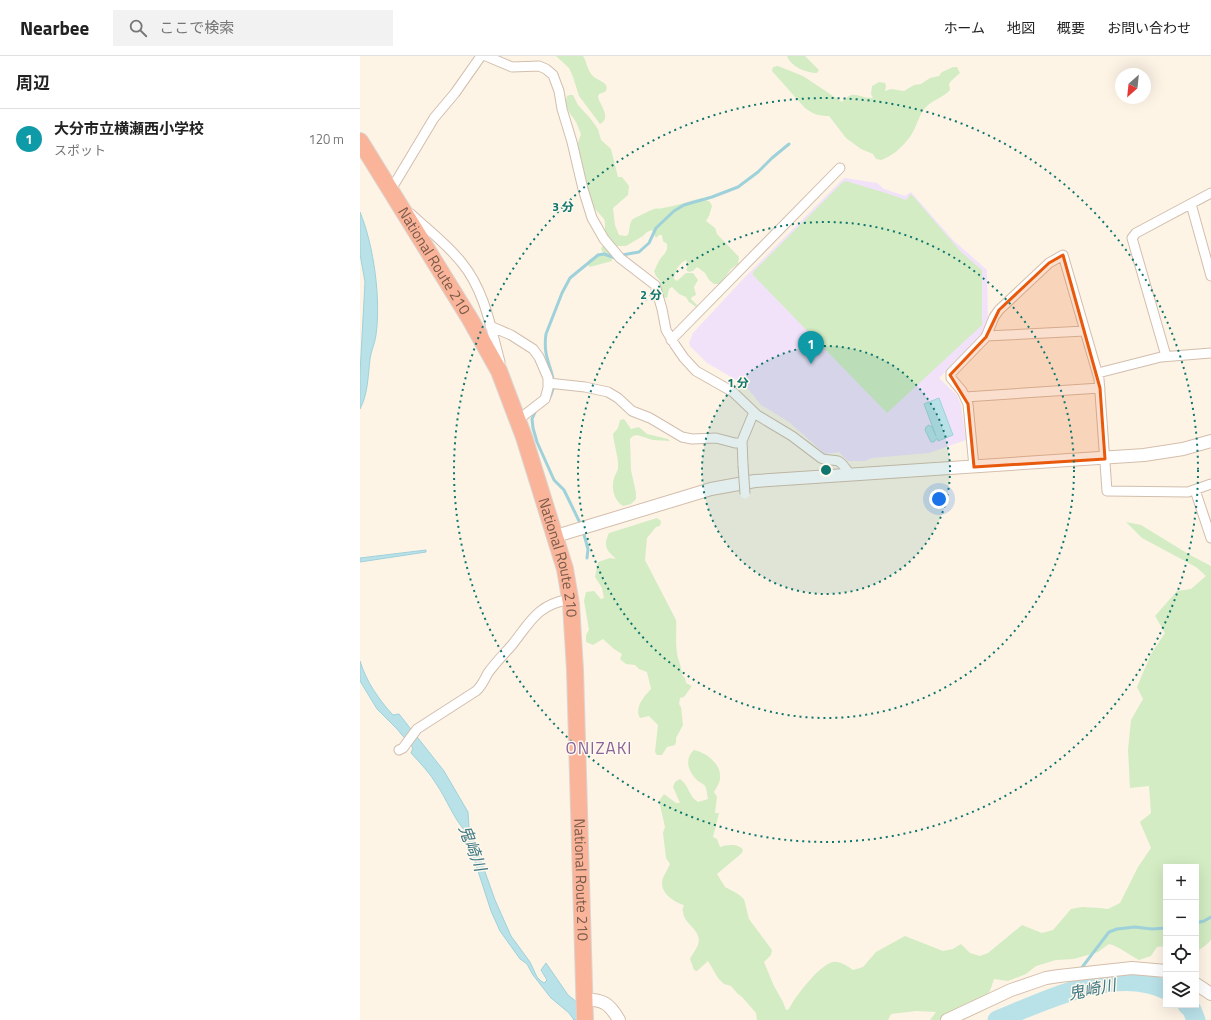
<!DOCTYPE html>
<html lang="ja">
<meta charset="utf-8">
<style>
body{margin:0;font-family:"Titillium Web","Noto Sans JP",sans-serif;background:#f2f2f2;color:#222}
.controls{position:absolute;right:12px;bottom:12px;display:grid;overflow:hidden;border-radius:0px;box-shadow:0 4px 16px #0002}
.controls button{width:36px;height:36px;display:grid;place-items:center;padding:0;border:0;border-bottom:1px solid #e0e0e0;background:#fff;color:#222;font:20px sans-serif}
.compass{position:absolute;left:755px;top:12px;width:36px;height:36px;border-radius:50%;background:#fff;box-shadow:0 4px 16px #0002;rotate:207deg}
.you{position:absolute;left:579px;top:443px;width:14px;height:14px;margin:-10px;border:3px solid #fff;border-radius:50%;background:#1a73e8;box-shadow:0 0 0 6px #1a73e833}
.badge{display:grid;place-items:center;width:26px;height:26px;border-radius:50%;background:#1a73e8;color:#fff;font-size:13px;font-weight:700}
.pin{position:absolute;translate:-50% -33px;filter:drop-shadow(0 1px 2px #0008)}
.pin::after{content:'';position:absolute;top:21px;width:14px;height:12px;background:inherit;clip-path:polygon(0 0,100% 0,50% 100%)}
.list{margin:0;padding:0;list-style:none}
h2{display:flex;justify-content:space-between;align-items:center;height:52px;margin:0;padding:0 16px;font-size:17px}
h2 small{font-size:13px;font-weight:400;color:#767676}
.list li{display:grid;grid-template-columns:26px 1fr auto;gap:12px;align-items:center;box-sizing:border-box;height:60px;padding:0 16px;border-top:1px solid #e0e0e0}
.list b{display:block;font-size:15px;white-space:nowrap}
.list p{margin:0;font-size:13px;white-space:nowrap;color:#767676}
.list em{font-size:13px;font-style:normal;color:#767676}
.icon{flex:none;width:22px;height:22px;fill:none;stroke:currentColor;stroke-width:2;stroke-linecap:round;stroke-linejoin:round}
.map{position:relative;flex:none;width:851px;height:964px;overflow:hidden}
header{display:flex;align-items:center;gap:24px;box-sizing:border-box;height:56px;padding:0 20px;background:#fff;border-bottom:1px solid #e0e0e0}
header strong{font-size:19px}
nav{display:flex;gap:22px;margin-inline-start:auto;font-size:14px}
.search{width:280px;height:36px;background:#f2f2f2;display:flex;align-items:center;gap:10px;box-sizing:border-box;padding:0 14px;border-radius:0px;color:#767676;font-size:15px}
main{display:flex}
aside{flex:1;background:#fff}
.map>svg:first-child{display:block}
.education{fill:#f1e2fa}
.green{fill:#d3ecc3}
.water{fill:#b9e1e8;stroke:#9fd1da}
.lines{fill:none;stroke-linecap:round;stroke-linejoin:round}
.stream{stroke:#9fd1da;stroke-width:3}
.river{stroke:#b9e1e8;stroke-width:19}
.street-casing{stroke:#d2bead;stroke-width:11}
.secondary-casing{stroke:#d5beab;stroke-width:14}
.highway-casing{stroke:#dcd4d0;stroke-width:18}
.street{stroke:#fff;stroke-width:9}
.secondary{stroke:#fff;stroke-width:12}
.highway{stroke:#fab49a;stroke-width:16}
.street-bridge-casing{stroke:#d2bead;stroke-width:11;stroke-linecap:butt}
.street-bridge{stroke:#fff;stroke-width:9}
.marked{fill:#e8590c;fill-opacity:0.2;stroke:#e8590c;stroke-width:3;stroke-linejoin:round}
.ring{fill:none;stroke:#0f766e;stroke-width:2;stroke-dasharray:2 4}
.labels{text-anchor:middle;stroke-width:3;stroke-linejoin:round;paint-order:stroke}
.street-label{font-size:15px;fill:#785a49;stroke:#fff8ed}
.water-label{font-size:16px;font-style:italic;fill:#3f7985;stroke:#fff8ed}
.quarter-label{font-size:17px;letter-spacing:1px;fill:#89649c;stroke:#fff8ed}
.centre{fill:#0f766e;stroke:#fff8ed;stroke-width:2}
.ring-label{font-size:12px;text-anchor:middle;font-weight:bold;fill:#0f766e;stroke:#fff8ed;stroke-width:3;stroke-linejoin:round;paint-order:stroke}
</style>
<header>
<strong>Nearbee</strong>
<div class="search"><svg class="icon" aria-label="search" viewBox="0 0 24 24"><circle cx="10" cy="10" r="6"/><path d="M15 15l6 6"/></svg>ここで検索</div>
<nav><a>ホーム</a><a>地図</a><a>概要</a><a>お問い合わせ</a></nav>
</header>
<main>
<aside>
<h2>周辺<small></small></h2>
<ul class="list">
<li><span class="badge" style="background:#0f9aa8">1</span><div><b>大分市立横瀬西小学校</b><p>スポット</p></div><em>120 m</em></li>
</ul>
</aside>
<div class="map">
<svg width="851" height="964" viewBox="0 0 851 964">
<rect width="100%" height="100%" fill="#fdf4e6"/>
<path class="education" d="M485 122 517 127 524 133 545 140 551 136 593 184 627 214 628 270 622 281 579 322 597 339 601 349 606 384 569 397 512 402 505 405H488L479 396 465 398 429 366 401 349 389 334 378 325 347 307 330 290 329 287 333 277 385 221 482 124Z"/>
<path class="green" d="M196 0H223C227 6 227 14 233 20 237 24 243 25 246 29 248 35 245 36 239 38L238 41C240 49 252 62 240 68L219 40 213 21 209 12Z
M427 0H445L459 14 457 17C447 17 431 11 427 0Z
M418 10 443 20 482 46C495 32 498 43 513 42L511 38 512 30 519 26 525 27 526 30 525 35 531 33 544 35 554 29 561 28 570 22 579 20 582 16 593 11H597L600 17 591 25 589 28 590 34C584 41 572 44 565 52 560 58 558 66 554 74 548 86 534 100 521 104L516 103 513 98 501 93 486 82 469 60C459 60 452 58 444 51L412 15 413 11Z
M210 39H213L218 49 230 62 238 73 241 84 251 93 258 121H262L269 130 268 139 253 152 255 169 259 179 265 180 268 179C270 174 269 168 272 164 274 162 291 154 294 153 297 152 300 153 303 152 316 150 329 145 342 142L350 146 352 150 349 160 346 165 355 172 357 178 379 201 378 208 371 213 360 228H354L349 224 345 217 337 211 333 215 329 216 326 214 328 209 326 204C318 208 315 215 314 223L317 225 326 217H333L338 224 334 231 336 239 332 241 331 243 337 249 336 251 329 246 326 241 319 238 312 231 309 233 307 242 302 241 300 225 296 220 294 215C296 212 297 208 299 205 303 198 308 197 307 188L303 185 302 179H299L296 182 292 174 287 176 283 180 266 190H256L251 188 245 179V166L244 163 235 153 228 137 217 89 221 78C219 74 218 70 216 66 211 57 203 52 207 40Z
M486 125 526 137 546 144 551 138 602 197 622 214V269L527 357 393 219V216L483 126Z
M243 190H246L251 196 252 205 230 211 228 209 229 204C233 201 238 200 243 197L241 192Z
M264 363 271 373 279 371 287 378 308 383 310 385 293 384 277 379 273 380 270 383 271 414 276 437V443L271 448 263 450C254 444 251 433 254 422 255 419 257 416 258 413 259 402 254 389 253 378L258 372 260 364Z
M297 462 301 465 300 470 296 471 287 482 285 504 316 564C317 575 315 586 317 597 318 604 322 611 322 619L325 622 326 627 332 630 324 641 320 642 319 648 321 651 323 669 316 682V686L315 689 307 691 302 699H297L295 696 298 669 289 660 280 662C274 652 284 640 291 633L287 616 279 613 275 609 266 608 260 603 262 598 254 593 243 583 233 589 226 586V579L229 574 224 545 226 536 234 535 241 543 244 542 242 532 235 521 238 506 250 502 256 503C246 494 243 490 249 477Z
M766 466 781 469 830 499 851 510V884L846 889 836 896V811H806V890L797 891 791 900 779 904C769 899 760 891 749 888L738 896 714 903 696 904 676 910 666 918 648 925 634 923 630 935 619 946 586 964H570L576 956 556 955 531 958 528 964H397L396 957 382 941 377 937 371 930 364 928 358 922 348 905 337 915 334 914 330 903C332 898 336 894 338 889 343 874 324 869 323 856 322 854 323 851 324 849 313 846 298 835 303 822 305 817 308 813 310 808L306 802 303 777 305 771 299 745 304 738 316 747H320L313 731 315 726 320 723C329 729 329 741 338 746L348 743C347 739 347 733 345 730 344 728 339 726 337 724 328 715 324 703 334 694 345 696 360 707 360 719 361 725 357 731 354 736L357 741 355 757H359L353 781 357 783 360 791C367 789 378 787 383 794L382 797 357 818 365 831 378 838 384 843 389 863 412 894 411 899 404 906 414 930 423 946 426 954 429 953C434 942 460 908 473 906 480 905 487 910 493 914L503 911 516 896 545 880 583 895 593 893 601 888 610 897 620 900 628 897 662 869 682 877 693 874 711 853 722 851 740 852 748 853 760 847 778 811 791 792 780 766 791 757 789 730 770 732 768 694 771 664 783 643 777 631 791 598 805 577 795 560 817 535 831 533 846 520 836 511 782 482Z"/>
<path class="water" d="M0 156C14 190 21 243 16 279 15 287 11 295 10 303 8 320 8 338 0 353V317L5 226 0 198Z
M579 342 593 379 578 385 577 382 574 386H571L565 374 566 371 569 369 572 371 576 380 564 348Z
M66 494V496L0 506V502Z
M0 605C6 625 19 644 33 659L39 658 84 715 108 756 109 771 135 844 151 880 170 906 177 921 181 925 184 927 187 924 181 914 186 907 208 939 218 947V964H214L209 957 191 942 173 919 167 908 160 903 140 875 131 855 105 775C93 761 87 744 77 729 70 717 60 707 51 697L53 692 37 673 17 653 0 625Z"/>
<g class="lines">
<path class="stream" d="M189 343C199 325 189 314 186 297 185 291 185 285 186 278L202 237 210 222 238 199 244 198 255 202 262 199 279 196 289 187 296 172 314 155 324 149 352 141 378 131 398 116 412 102 429 88
M176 354 172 363 173 372 177 386 194 424 204 434 221 469
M223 475 228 493 227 502
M836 867 844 865 851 861
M720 914 749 876 757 873 775 871 792 873 806 872
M708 935 716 922"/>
<path class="river" d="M827 949 832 954 836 964
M637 964C685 945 755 909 806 934"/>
<g class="street-casing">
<path id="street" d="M126 0 152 11 179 10 186 13 193 19 199 35 202 53 212 86 223 133 232 162 244 183 260 202 295 229 302 253 306 274 315 289 324 302 336 315 373 336 397 359 432 380 461 402C466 405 472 403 478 405 483 407 486 414 490 418
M29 132 35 127 74 62 95 37 121 0
M831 148 851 220
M51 158C68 174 88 189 102 207 125 235 131 273 140 306
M130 270 151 279 173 293 179 301 188 322V332L185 343 158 364
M626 280 725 275
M311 284 480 112
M806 300 772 182 776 177 851 137
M738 317 801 301 851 297
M188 327 225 331 248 336 258 342 272 355 290 362 322 381 332 383 356 382 375 387H382
M605 341 740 332
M383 409 382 385 394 356
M614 411 608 348 602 335 591 322V317L626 281 634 261 639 254 689 207 703 199 739 323 747 435 828 436 851 428
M835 434 851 482
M39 694 43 692 57 673 116 635C122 630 124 624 128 617 135 607 144 598 152 589 171 565 177 549 210 543"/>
</g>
<g class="secondary-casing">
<path id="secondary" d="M196 480 351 433 395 425 784 399 823 393 851 385
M836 928 851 938
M224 943C244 944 249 947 259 964
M587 964 651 934 686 922 699 920 772 912 806 915"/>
</g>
<g class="highway-casing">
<g id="highway">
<path id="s1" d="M0 85 110 263 139 315 164 381 205 513 211 548 215 614 225 964"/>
</g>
</g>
<use href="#street" class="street"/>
<use href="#secondary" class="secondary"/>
<use href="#highway" class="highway"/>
<g class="street-bridge-casing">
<path id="street-bridge" d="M383 409 385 438"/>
</g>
<use href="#street-bridge" class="street-bridge"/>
</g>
<path class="marked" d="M703 199 740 332 745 403 614 411 608 348 590 319 626 281 639 254 689 207Z"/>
<circle cx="466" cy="414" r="124" fill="#0f766e" fill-opacity=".12"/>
<g class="ring">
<circle cx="466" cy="414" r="124"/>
<circle cx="466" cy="414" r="248"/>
<circle cx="466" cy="414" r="372"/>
</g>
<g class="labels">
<g class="street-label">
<text dy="5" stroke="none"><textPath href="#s1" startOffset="141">National Route 210</textPath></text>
<text dy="5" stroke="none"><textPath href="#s1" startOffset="465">National Route 210</textPath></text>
<text dy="5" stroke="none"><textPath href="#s1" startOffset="789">National Route 210</textPath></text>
</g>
<g class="water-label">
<text transform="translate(113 792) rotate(69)" y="6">鬼崎川</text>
<text transform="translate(732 933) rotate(-11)" y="6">鬼崎川</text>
</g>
<g class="quarter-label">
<text x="239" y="698">ONIZAKI</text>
</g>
</g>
<circle cx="466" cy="414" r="6" class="centre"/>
<g class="ring-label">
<text x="203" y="155">3 分</text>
<text x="291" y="243">2 分</text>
<text x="378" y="331">1 分</text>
</g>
</svg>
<div class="controls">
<button>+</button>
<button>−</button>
<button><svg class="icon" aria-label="locate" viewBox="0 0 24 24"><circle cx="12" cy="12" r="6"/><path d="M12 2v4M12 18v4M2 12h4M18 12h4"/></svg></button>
<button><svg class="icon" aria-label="layers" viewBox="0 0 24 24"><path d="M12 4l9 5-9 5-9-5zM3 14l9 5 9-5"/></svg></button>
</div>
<svg class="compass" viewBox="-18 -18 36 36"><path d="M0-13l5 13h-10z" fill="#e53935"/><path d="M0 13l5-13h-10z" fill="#767676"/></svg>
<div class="you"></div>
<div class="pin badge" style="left:451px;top:308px;background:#0f9aa8">1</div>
</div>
</main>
